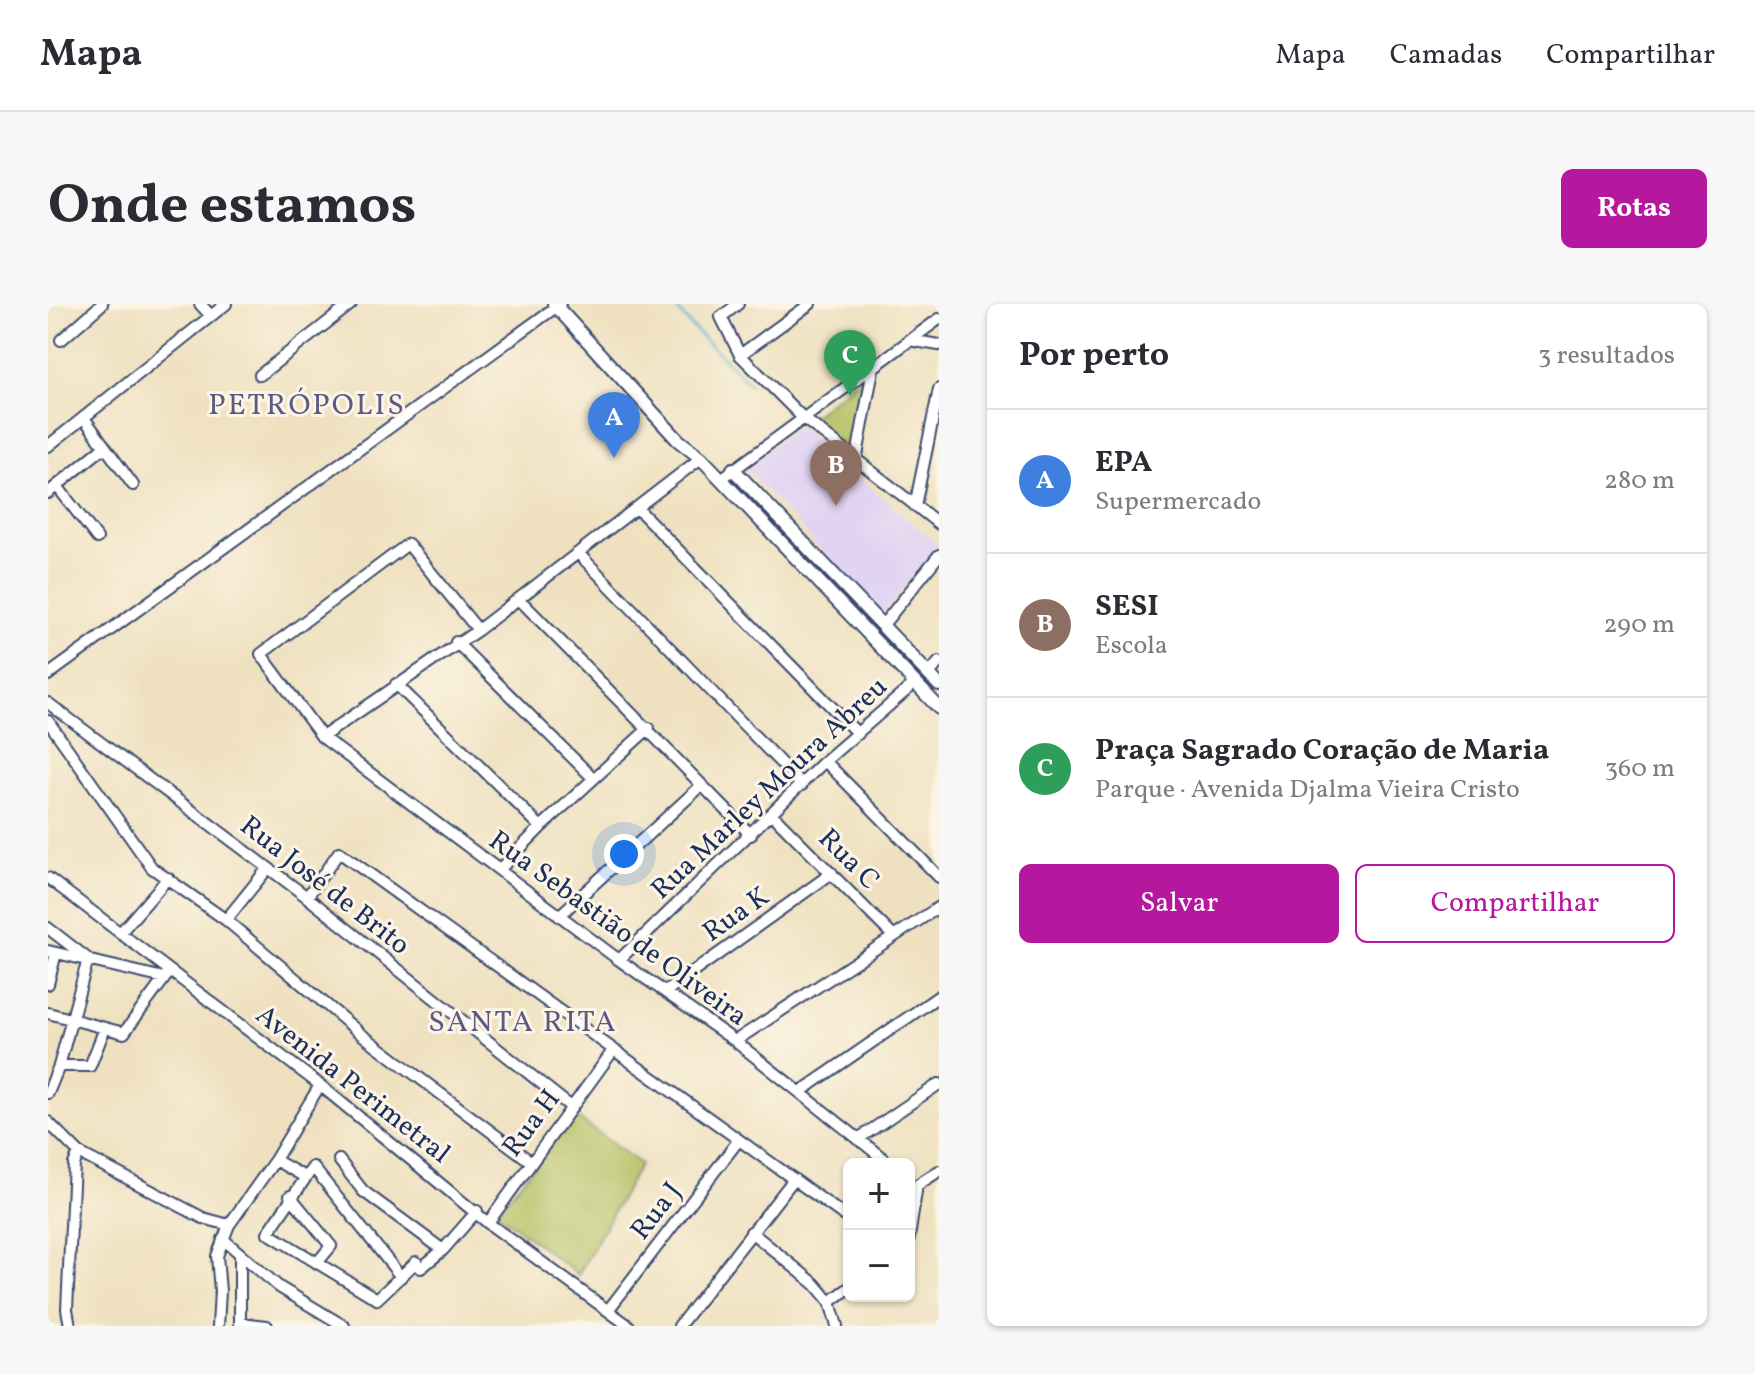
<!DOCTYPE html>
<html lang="pt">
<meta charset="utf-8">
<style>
body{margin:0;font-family:Vollkorn,serif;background:#f7f7f7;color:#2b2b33}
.controls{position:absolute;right:24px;bottom:24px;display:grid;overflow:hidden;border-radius:12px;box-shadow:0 2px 6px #0004}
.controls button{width:72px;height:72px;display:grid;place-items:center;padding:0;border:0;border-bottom:2px solid #e1e1e2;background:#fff;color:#2b2b33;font:40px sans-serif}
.you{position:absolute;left:576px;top:550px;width:28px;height:28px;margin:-20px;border:6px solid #fff;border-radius:50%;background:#1a73e8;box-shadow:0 0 0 12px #1a73e833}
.badge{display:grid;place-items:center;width:52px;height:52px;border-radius:50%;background:#b5179e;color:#fff;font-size:26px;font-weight:700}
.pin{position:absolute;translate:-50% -66px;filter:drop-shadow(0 2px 4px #0008)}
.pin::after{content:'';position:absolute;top:42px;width:28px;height:24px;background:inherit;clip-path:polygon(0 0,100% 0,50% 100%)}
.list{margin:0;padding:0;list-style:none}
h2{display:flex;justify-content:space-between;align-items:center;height:104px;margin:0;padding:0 32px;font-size:34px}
h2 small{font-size:26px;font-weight:400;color:#7c7c81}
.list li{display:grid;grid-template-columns:52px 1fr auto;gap:24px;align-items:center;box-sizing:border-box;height:144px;padding:0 32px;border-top:2px solid #e1e1e2}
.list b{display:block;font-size:30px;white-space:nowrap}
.list p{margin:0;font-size:26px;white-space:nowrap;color:#7c7c81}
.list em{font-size:26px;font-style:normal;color:#7c7c81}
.actions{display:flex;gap:16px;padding:24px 32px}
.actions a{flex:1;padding:18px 0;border:2px solid #b5179e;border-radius:12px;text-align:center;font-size:28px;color:#b5179e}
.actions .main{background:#b5179e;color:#fff}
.map{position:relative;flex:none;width:891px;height:1022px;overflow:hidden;border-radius:12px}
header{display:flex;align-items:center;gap:48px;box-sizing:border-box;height:112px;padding:0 40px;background:#fff;border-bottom:2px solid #e1e1e2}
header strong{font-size:38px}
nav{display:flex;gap:44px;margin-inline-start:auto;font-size:28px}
.intro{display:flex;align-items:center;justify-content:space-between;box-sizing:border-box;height:192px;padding:0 48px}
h1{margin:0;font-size:56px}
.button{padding:20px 36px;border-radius:12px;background:#b5179e;color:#fff;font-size:28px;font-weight:700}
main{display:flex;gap:48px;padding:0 48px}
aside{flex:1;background:#fff;border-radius:12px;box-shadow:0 2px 6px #0004}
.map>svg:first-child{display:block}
.built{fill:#e1d4f3}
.green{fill:#b3c062;stroke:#677860;stroke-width:2}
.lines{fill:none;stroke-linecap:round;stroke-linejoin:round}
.stream{stroke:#54bad2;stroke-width:3}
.minor-casing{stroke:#3b4a6d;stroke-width:14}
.tertiary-casing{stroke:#3b4a6d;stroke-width:16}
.minor{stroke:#fff;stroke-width:10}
.tertiary{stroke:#fff;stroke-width:12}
.labels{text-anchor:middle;stroke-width:6;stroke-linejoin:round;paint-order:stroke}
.street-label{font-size:28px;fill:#1b2f5e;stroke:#fcf5e5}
.neighbourhood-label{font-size:30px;letter-spacing:2px;fill:#5c5a85;stroke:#fcf5e5}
</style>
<header>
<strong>Mapa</strong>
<nav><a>Mapa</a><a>Camadas</a><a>Compartilhar</a></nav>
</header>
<div class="intro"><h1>Onde estamos</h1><a class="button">Rotas</a></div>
<main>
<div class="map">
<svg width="891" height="1022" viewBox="0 0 891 1022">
<rect width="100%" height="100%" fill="#fcf5e5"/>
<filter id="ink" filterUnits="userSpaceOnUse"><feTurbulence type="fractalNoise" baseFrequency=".0125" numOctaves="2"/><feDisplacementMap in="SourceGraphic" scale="16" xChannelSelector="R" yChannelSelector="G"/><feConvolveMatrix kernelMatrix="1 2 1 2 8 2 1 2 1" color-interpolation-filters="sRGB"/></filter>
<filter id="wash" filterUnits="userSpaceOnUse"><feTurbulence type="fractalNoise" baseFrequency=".006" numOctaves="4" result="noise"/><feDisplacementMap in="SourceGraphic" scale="32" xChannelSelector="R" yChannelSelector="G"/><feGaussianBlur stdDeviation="1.8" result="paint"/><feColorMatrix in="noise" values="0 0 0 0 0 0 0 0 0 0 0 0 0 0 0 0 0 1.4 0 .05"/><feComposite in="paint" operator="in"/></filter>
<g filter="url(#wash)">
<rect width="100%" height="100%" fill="#efe1c0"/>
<path class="built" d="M751 122 890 241 834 311 696 163Z"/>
<path class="green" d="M818 70 806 152 760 115Z
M527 812 592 860 530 971 448 908Z"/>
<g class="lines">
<path class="stream" d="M625 0 643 22 702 80"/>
</g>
</g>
<g filter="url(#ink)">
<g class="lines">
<g class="minor-casing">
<path id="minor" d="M152 0 163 12
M690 0 673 13 692 51 754 113 891 220
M13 36 54 0
M861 36 891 41
M692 51 762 0
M212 71 303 0
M36 114 85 181
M0 142 178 0
M808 157 826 60
M673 175 891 15
M9 182 49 234
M0 189 55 144
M867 202 891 85
M589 204 810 430
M531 250 754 481
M471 295 703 531
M834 322 891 251
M430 326 360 240 213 350 274 433 571 656 687 737 842 860
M408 338 545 474
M881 370 891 358
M0 371 512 0
M348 380 493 523
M0 399 259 593 523 803
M0 417 104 564 178 616 313 730 482 857
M274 433 430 326 653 154
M777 457 891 573
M725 511 845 632
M451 566 493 523 601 424
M0 574 272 781 440 919 581 1022
M259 593 291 548 801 915
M511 612 653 482
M178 616 220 564
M0 624 40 655 11 762 0 789
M72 629 120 574
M0 647 116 674
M571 656 777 457 867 379
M0 680 8 649
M617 688 784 569
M0 709 76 729 122 667
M687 737 891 603
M11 762H42L57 724
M752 788 891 692
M0 818 31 849
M810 835 891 780
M227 856 257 873
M291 856 315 887 395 946 429 907
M869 881 891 867
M242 892 283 942 269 959
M440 919 564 748
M703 928 767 980 782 998 801 984
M861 934 869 881
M175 935 231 983 296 1022
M192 953V1022
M353 973 265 863 220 929 329 995 368 958 373 964 395 946
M782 998 789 1022
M561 1005 690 837
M192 1019 219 1022
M22 1022 19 1005 26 860 31 849 155 914 181 921
M170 1022 172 987 169 952 181 921 227 856 272 781
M631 1022 746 875"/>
</g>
<g class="tertiary-casing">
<path id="tertiary" d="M506 0 630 136 653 154 891 404
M685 165 891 381"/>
</g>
<use href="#minor" class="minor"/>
<use href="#tertiary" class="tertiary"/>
</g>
</g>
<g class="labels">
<g class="street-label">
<text transform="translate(720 483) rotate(-43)" y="10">Rua Marley Moura Abreu</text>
<text transform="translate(802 554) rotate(45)" y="10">Rua C</text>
<text transform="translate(278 580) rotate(38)" y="10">Rua José de Brito</text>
<text transform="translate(687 609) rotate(-35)" y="10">Rua K</text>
<text transform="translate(571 623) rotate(36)" y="10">Rua Sebastião de Oliveira</text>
<text transform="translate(306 779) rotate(38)" y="10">Avenida Perimetral</text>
<text transform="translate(482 818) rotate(-53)" y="10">Rua H</text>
<text transform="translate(607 906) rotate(-52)" y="10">Rua J</text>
</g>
<g class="neighbourhood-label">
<text x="259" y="110">PETRÓPOLIS</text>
<text x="475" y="727">SANTA RITA</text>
</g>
</g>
</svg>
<div class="controls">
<button>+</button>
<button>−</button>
</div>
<div class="you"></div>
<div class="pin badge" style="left:566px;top:154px;background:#3f7fe0">A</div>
<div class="pin badge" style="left:788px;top:202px;background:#8d6e63">B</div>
<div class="pin badge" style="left:802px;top:92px;background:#2e9e5b">C</div>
</div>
<aside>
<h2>Por perto<small>3 resultados</small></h2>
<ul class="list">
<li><span class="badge" style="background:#3f7fe0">A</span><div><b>EPA</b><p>Supermercado</p></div><em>280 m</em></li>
<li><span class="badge" style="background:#8d6e63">B</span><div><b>SESI</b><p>Escola</p></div><em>290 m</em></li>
<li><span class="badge" style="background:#2e9e5b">C</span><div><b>Praça Sagrado Coração de Maria</b><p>Parque · Avenida Djalma Vieira Cristo</p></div><em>360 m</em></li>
</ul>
<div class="actions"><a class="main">Salvar</a><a>Compartilhar</a></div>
</aside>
</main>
